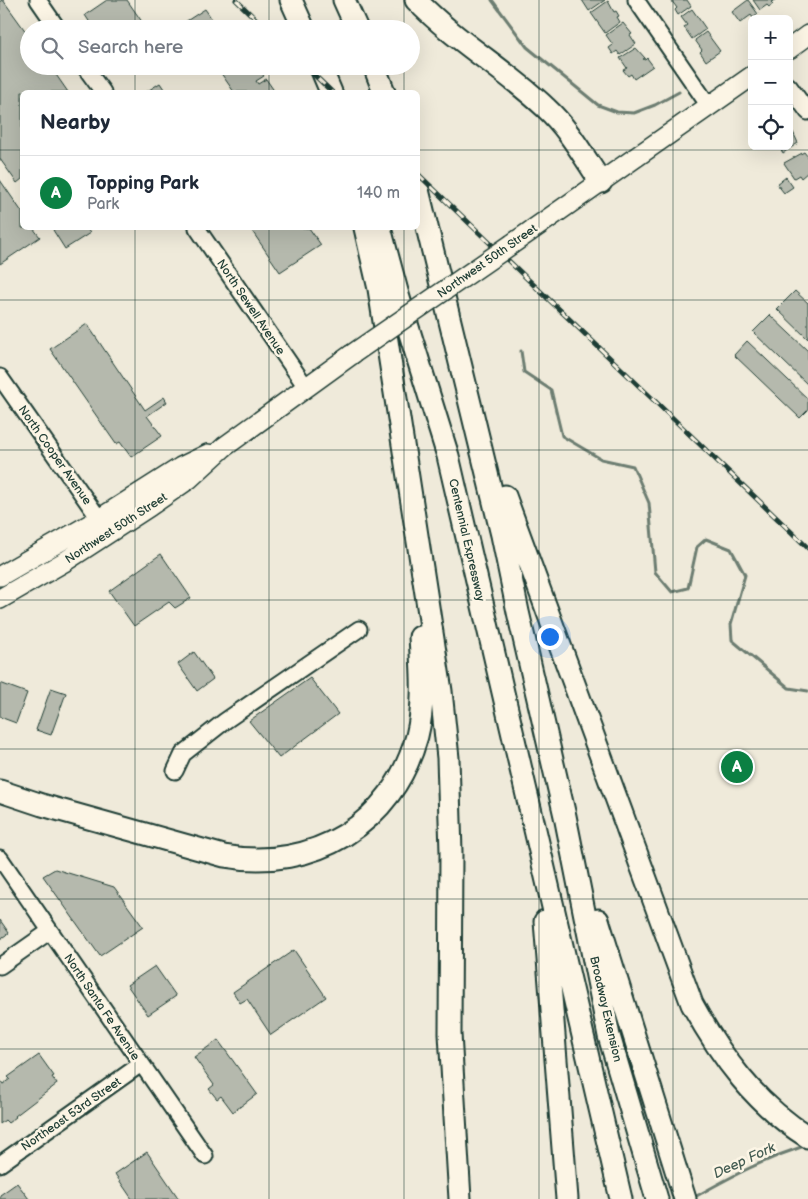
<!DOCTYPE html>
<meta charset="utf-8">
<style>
body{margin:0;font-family:"Balsamiq Sans",sans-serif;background:#f2f2f3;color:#1f2937}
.controls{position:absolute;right:15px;top:15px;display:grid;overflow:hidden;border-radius:8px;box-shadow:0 5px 20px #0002}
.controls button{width:45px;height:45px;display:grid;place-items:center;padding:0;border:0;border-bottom:1px solid #e0e1e3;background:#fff;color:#1f2937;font:25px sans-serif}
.you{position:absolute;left:549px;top:636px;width:18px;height:18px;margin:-12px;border:4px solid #fff;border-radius:50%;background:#1a73e8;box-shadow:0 0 0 8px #1a73e833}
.badge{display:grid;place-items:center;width:32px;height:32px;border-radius:50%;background:#0b8043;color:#fff;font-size:16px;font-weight:700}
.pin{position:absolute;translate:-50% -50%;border:2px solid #fff;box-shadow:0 1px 5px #0006}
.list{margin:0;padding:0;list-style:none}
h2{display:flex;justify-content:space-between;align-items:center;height:65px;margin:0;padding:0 20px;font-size:21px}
h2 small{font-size:16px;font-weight:400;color:#747a83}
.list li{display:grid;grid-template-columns:32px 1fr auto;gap:15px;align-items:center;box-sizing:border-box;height:75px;padding:0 20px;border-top:1px solid #e0e1e3}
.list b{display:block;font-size:19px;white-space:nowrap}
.list p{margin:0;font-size:16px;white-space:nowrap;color:#747a83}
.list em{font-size:16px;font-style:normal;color:#747a83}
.icon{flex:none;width:28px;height:28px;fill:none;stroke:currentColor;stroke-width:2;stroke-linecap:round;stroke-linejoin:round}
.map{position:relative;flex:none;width:808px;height:1199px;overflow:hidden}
.search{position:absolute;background:#fff;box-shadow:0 5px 20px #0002;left:20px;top:20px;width:400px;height:55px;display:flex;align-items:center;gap:12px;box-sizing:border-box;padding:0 18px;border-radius:28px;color:#747a83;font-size:19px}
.panel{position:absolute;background:#fff;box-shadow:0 5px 20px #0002;left:20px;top:90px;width:400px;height:140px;border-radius:8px}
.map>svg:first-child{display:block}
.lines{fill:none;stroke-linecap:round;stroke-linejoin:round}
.stream{stroke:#6c7d71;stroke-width:3}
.building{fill:#b5b9ad;stroke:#1f3d34}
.minor-casing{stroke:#1f3d34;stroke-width:19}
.major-casing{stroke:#1f3d34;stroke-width:22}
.highway-casing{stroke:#1f3d34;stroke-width:25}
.minor{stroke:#fcf5e5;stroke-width:15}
.major{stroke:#fcf5e5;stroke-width:19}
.highway{stroke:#fcf5e5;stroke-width:21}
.rail-casing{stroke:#1f3d34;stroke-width:5}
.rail{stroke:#fcf5e5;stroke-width:3;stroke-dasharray:9;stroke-linecap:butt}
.major-bridge-casing{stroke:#1f3d34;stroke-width:22;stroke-linecap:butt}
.major-bridge{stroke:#fcf5e5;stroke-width:19}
.grid{fill:none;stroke:#1f3d34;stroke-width:1;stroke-opacity:0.55}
.labels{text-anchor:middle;stroke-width:5;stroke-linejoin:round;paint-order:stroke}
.street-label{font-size:12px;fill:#1f3d34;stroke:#fcf5e5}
.water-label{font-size:14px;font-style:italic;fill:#455d53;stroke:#fcf5e5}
</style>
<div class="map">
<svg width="808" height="1199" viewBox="0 0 808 1199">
<rect width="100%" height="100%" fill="#efeada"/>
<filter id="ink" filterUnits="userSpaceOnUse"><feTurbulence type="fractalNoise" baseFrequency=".02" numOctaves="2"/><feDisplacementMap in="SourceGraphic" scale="10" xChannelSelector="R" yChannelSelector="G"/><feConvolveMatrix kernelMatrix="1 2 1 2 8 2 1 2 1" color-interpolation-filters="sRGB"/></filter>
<g filter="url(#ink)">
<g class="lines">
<path class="stream" d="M492 0 527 47 598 105 617 112 634 113 655 105 679 92
M521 351 524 372 551 390 562 436 601 459 633 466 649 503 655 572 672 592 688 588 697 547 706 539 731 549 745 575 731 624 732 640 789 688 808 691
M693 1198C732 1176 764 1159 807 1145"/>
</g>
<path class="building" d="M3 0 29 36V66H50L68 92H22V179L17 183 0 159V1Z
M107 0H127L147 29H106L103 25 98 29H94L85 15Z
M582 0H605L589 11Z
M671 0H687L691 6 678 15 675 10 677 8Z
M748 0 758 14 753 18 751 15 740 23 732 12Z
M753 0H775L771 2 773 4 769 7 767 5 760 10Z
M608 1 614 12 616 11 619 16 617 17 620 22 605 33 591 13Z
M205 9 219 29H190L185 22Z
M692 9 706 29 692 39 684 27 687 25 681 17Z
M623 23 632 34 630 35 636 44 620 55 617 51 613 54 609 48 613 45 606 35Z
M706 32 720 51 706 61 700 52 702 50 695 40Z
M636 48 645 58 643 59 645 60 647 58 653 66 634 79 631 74 628 76 623 70 627 68 620 58Z
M216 66H257L264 76 256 81 258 84 266 79 275 92H234Z
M160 83 166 92H146Z
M789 131 791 134 793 132 798 143 783 153 780 148 789 146Z
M804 152 808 157V172L801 178 799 175 794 178 784 163Z
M786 177 793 187 784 193 777 184Z
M0 180 22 212V228H33L40 237 0 264Z
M56 228H86L90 233 65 249 53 230Z
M250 228H309L321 245 280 272Z
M795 291 808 303V339L777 309Z
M770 315 808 351V385L753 332Z
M87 324 145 410 164 397 167 402 147 416 162 436 131 457 120 442 116 444 50 349Z
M747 341 808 399V410L800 418 734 355Z
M161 554 191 598 175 608 169 602 134 626 109 591Z
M194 652 213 679 197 691 178 664Z
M310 678 338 714 279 758 249 721Z
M0 683 27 693 16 723 0 717Z
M51 688 66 693 51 735 36 730Z
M55 869 114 887 143 927 100 956 43 876Z
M0 920 9 933 0 939Z
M294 950 326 997 271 1035 247 999 240 1003 233 992Z
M155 966 176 996 148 1015 127 985Z
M218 1040 257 1094 233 1112 221 1096 217 1099 209 1089 214 1085 194 1057Z
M39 1055 54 1076 52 1077 57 1084 15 1116 16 1117 8 1123 5 1120 0 1124V1080L3 1084 10 1079 8 1077Z
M147 1152 179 1199H132L115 1174Z
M17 1183 29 1199H0V1195Z"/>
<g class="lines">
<g class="minor-casing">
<path id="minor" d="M38 0 58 29
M636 0 709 106
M84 66 103 92
M789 86 808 112
M197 228 306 387
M0 377 105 527
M175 771 183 754 225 721 359 629
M0 858 205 1156
M0 966 50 931
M0 1164 141 1064"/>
</g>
<g class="major-casing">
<path id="major" d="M789 49 808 35
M512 244 752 76
M0 576 99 519 181 467 208 454
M0 599 64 562 150 506 189 479 224 447 351 355"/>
</g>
<g class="highway-casing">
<path id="highway" d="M291 0 304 29
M344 0 357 29
M416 0C455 41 505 69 546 108 568 128 584 157 601 182
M320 66 331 92
M374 66 384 92
M418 190 502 535 518 612 565 816 609 1036 657 1199
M365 228 379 289 441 691 448 758 451 852 450 1034 460 1199
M380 228 398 295 448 456 621 1199
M505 496 692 1004C721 1057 756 1105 808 1137
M0 791 42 805 224 856C313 872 393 824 417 736 425 704 422 670 420 637
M598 920 685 1199
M545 921 567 1199"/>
</g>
<use href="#minor" class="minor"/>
<use href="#major" class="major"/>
<use href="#highway" class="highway"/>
<g class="rail-casing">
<path id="rail" d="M236 0 266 29
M305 66 332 92
M418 174 808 548"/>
</g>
<use href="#rail" class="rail"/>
<g class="major-bridge-casing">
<path id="major-bridge" d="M351 355 512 244"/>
</g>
<use href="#major-bridge" class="major-bridge"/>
</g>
</g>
<path class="grid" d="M135 0V29M269 0V29M404 0V29M539 0V1199M673 0V1199M135 66V92M269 66V92M404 66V92M0 150H22M418 150H808M135 228V1199M269 228V1199M404 228V1199M0 300H808M0 450H808M0 600H808M0 749H808M0 899H808M0 1049H808"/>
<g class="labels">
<g class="street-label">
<text transform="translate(487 261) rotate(-35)" y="4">Northwest 50th Street</text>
<text transform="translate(251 307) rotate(56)" y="4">North Sewell Avenue</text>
<text transform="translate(55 455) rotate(55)" y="4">North Cooper Avenue</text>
<text transform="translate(116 528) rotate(-33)" y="4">Northwest 50th Street</text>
<text transform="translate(467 540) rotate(77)" y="4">Centennial Expressway</text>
<text transform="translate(102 1007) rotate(56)" y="4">North Santa Fe Avenue</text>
<text transform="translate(606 1009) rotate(77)" y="4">Broadway Extension</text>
<text transform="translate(71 1114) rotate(-35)" y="4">Northeast 53rd Street</text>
</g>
<g class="water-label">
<text transform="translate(744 1160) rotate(-25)" y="5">Deep Fork</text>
</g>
</g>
</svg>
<div class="controls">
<button>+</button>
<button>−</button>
<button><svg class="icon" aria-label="locate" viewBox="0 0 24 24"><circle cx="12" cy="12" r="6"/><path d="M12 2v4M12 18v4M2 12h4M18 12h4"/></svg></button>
</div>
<div class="you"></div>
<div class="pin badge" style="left:737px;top:767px">A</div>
<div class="search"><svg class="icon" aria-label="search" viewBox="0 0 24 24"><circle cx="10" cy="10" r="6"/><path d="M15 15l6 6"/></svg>Search here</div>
<section class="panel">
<h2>Nearby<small></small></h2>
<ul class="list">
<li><span class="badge">A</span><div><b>Topping Park</b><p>Park</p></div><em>140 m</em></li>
</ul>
</section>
</div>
